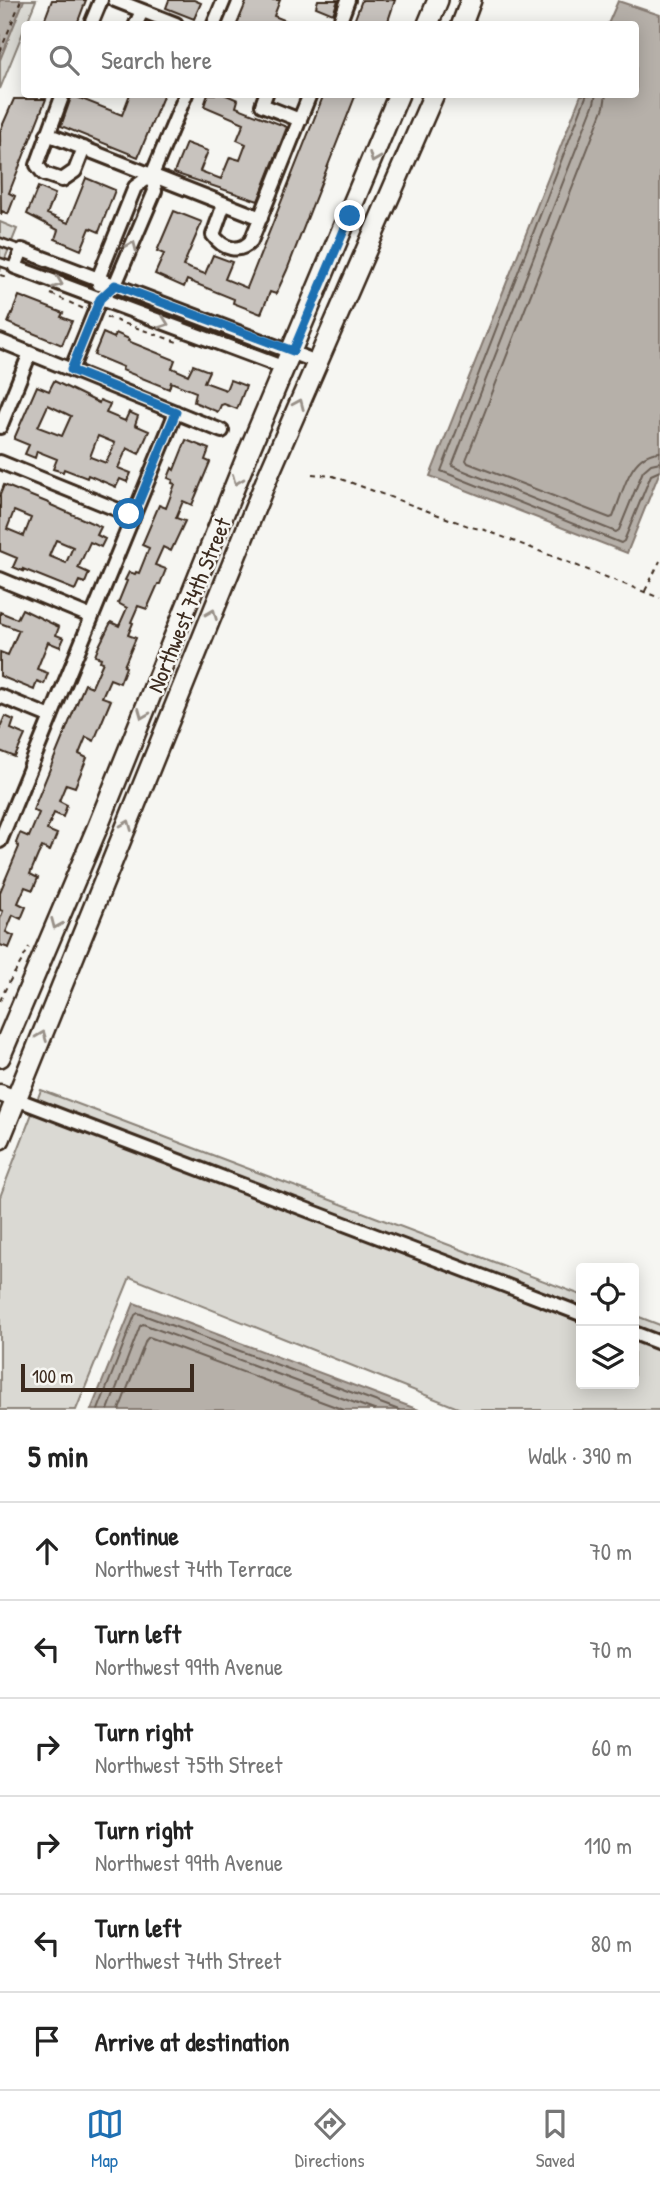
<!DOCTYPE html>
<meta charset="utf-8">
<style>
body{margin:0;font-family:"Patrick Hand",sans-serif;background:#f2f2f2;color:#222}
.controls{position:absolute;right:21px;bottom:21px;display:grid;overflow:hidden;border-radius:7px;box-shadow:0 4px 18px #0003}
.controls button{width:63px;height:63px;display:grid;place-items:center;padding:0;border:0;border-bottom:2px solid #e0e0e0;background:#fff;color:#222;font:35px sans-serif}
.scale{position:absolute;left:21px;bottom:18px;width:173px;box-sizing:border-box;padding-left:7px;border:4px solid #3b2a1e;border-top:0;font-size:19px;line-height:24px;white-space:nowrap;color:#3b2a1e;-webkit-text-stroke:5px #f6f6f2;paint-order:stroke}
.stop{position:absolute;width:21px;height:21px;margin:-16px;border:5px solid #1f6fb2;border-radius:50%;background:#fff}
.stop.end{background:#1f6fb2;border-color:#fff;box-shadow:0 2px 7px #0008}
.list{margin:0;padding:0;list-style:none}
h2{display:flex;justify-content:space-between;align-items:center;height:91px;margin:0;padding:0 28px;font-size:30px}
h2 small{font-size:23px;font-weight:400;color:#767676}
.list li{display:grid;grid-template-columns:46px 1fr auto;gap:21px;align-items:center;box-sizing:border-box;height:98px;padding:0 28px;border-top:2px solid #e0e0e0}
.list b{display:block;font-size:26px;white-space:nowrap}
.list p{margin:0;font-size:23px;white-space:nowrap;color:#767676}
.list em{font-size:23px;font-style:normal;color:#767676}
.icon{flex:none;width:38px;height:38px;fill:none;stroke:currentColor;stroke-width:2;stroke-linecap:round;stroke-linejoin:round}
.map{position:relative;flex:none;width:660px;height:1410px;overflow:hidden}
.search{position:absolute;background:#fff;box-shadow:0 4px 18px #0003;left:21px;right:21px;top:21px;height:77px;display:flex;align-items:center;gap:18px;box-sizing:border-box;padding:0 24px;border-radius:7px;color:#767676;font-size:26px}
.sheet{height:679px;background:#fff}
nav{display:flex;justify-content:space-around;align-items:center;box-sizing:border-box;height:98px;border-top:2px solid #e0e0e0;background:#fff;font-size:19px;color:#767676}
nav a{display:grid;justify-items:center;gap:4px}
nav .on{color:#1f6fb2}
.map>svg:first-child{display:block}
.green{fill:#dad9d3;stroke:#8a8278;stroke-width:2}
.water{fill:#b6b0a9;stroke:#857a71;stroke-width:2}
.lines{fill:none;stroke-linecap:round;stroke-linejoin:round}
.shore{stroke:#6c6056;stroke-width:2}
.building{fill:#c8c3be;stroke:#3b2a1e;stroke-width:2;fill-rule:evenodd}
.lane-casing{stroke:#3b2a1e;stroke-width:11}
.street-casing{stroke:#3b2a1e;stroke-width:18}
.secondary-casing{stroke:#3b2a1e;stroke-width:21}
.primary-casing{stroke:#3b2a1e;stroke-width:24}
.path{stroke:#3b2a1e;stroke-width:2;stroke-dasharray:5 5;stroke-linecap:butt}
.lane{stroke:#f6f6f2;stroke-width:6}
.street{stroke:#f6f6f2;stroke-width:12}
.secondary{stroke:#f6f6f2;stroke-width:16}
.primary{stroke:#f6f6f2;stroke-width:19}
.oneway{stroke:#989088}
.route{stroke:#1f6fb2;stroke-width:9}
.labels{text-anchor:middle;stroke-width:5;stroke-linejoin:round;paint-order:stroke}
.street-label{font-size:23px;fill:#3b2a1e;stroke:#f6f6f2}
</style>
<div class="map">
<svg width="660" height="1410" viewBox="0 0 660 1410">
<rect width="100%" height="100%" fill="#f6f6f2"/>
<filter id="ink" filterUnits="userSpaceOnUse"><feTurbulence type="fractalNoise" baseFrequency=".0143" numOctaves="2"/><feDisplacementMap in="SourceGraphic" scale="14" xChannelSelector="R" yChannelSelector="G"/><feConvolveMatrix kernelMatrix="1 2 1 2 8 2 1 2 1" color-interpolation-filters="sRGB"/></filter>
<g filter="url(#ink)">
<path class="green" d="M0 0H36L0 89Z
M0 222 17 229 0 271Z
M41 1090 581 1295V1384H634V1315L660 1325V1410H463L130 1277 76 1410H0V1197Z"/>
<path class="water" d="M0 0H24L0 60Z
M618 1 660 15V471L627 553 430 476 581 95 636 94V24H608Z
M134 1303 419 1410H91Z"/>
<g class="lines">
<path class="shore" d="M587 94 441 471 621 543 624 541 651 475 660 471
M596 94 594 103 452 466 616 532 619 530 643 471 651 464 660 462
M606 94 604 107 466 460 468 463 610 518 613 517C623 493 629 453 660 452
M98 1410 135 1315 138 1313 399 1410
M108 1410 140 1326 143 1324 374 1410
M119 1410 146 1340 149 1337 344 1410"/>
</g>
<path class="building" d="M52 0H86L77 24H43Z
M169 0H194L201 3 194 19 166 8Z
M247 0H280L274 16 294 24H237Z
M318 0H338L333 14 316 7Z
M362 0H395L387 24H353Z
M130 94H164L138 157 61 126 72 95 122 115Z
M208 94H224L238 100 236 107 287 127 258 201 174 173 186 143 208 151 200 171 221 179 230 157 240 160 246 144 237 140 244 123 204 106Z
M324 94H356L287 270 276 294 270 292 261 314 233 303 234 299 187 280 184 287 155 274 164 254 157 251 174 211 202 222 183 266 205 274 213 255 232 262 225 279 247 288Z
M14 99H46L9 193 15 196 8 214 2 211 1 215 0 131Z
M86 178 115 190 99 232 90 228 81 250 55 239 58 230 27 214 38 187 55 194 47 214 68 223Z
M19 296 63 313 61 317 72 321 62 345 8 323Z
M103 333 114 338 116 333 129 339 128 341 175 360 172 368 188 375 193 365 209 371 204 382 226 390 230 380 246 386 237 409 224 404 221 405 218 412 194 402 196 392 171 382 169 389 122 370 123 367 94 355Z
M54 381 99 403 100 400 110 404 106 413 125 421 129 412 138 416 135 425 149 431 139 454 127 448 118 468 131 473 127 482 120 479 116 487 88 475 87 478 64 469 63 472 53 469 57 459 37 451 35 458 25 454 29 445 14 439 37 386 49 391ZM48 405 71 416 62 436 38 427ZM98 436 115 443 106 463 90 457Z
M186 440 209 449 205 460 210 462 192 505 183 501 176 518 185 521 171 551 163 547 155 565 166 569 160 584H158L147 609 138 606 131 622 133 623 128 635 136 638 124 666 126 667 120 683 110 679 102 697 111 700 94 741 86 737 79 754 87 758 75 787 66 784 59 801 67 805 63 817 54 813 47 830 57 834 50 851 42 847 38 855 30 874 38 878 33 890 25 887 18 903 26 907 21 919 13 915 6 932 14 936 9 948 0 945V919L3 911 0 910V892L19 847 16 843 20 833 29 837 39 813 33 810 79 698 85 684 92 687 103 662 100 661 101 658 95 656 99 646 111 622 119 626 127 608 118 603 127 581 125 580 129 572 135 574 136 572 139 573 149 548 142 545 159 505 166 508 175 484 172 483 173 480 168 478 172 468 174 470Z
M4 485 51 504V505L101 527 97 535 105 539 101 547 90 542 78 568 89 573 85 583 79 581 75 590 23 569V571L13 567 17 558 0 551V495ZM14 511 31 518 24 536 7 529ZM56 540 73 547 66 563 49 556Z
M22 609 59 627 56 635 64 638 60 647 48 642 37 669 48 673 44 684 37 681 34 690 0 676V652L8 655 19 630 0 623V612L17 619Z
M5 716 14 720 11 729 25 735 15 757 0 751V727Z"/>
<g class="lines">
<g class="lane-casing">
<path id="lane" d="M0 242 22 250
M0 262 15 267"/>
</g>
<g class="street-casing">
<path id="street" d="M115 0 176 24
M91 24 101 0
M136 24 142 11
M214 24 224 0
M339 24 348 0
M63 94 37 165 44 174 62 180 75 171 84 148
M266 94 262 105 300 120
M47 134 261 218
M224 204 213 235C223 249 239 254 251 241L310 94
M99 284 98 279 135 187 152 175 186 94
M0 341 222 431
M285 368 15 267 22 250 317 362
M71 370 100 299 115 285 155 191 152 175
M0 427 30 353
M0 462 133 516
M0 579 92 617
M0 696 51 717
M0 841 176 412
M16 1099 581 1314
M634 1333 660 1343"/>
</g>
<g class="secondary-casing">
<path id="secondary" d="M0 1093 16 1099"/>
</g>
<g class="primary-casing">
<path id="primary" d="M428 24 438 0
M462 24 471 0
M0 1057 98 826 249 451 399 94
M0 1139 268 476 434 94"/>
</g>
<path class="path" d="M0 52 21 0
M0 275 7 277
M51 294 84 309
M106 317 180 343
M312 474 333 476 471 527 485 530 660 598
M645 591 660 561
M0 1001C8 981 20 966 29 947"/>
<use href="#lane" class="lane"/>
<use href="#street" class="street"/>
<use href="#secondary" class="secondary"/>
<use href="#primary" class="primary"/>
</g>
<defs><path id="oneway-chevron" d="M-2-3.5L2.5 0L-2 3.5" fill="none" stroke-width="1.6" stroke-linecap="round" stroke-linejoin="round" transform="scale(1.75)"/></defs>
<g class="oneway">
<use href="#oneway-chevron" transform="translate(374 158) rotate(112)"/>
<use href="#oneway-chevron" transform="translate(132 246) rotate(-67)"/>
<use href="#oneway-chevron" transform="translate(58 283) rotate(21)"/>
<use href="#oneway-chevron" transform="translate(164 323) rotate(20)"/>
<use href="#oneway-chevron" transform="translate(299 404) rotate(-67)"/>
<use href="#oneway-chevron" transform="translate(237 480) rotate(112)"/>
<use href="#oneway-chevron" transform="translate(212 614) rotate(-68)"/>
<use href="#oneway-chevron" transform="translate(143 714) rotate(112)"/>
<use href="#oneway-chevron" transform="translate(127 825) rotate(-68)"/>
<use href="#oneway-chevron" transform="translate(56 924) rotate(113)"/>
<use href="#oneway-chevron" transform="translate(42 1036) rotate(-68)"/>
</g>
</g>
<g class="lines" filter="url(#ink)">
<path class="route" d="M129 514 133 516 176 412 71 370 100 299 115 285 293 351 350 216"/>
</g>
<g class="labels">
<g class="street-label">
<text transform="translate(189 605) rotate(-68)" y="8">Northwest 74th Street</text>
</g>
</g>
</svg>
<div class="controls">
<button><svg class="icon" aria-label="locate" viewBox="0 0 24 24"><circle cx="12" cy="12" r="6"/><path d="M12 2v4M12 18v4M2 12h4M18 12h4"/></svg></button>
<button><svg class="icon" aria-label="layers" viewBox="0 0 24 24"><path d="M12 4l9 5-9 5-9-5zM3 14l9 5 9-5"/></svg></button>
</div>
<div class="scale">100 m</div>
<div class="stop" style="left:129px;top:514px"></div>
<div class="stop end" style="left:350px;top:216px"></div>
<div class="search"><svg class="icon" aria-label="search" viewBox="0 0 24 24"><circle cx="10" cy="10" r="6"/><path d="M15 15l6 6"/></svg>Search here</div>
</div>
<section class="sheet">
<h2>5 min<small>Walk · 390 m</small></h2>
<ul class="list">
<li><svg class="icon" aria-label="ahead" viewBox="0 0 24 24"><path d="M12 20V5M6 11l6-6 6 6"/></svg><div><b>Continue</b><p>Northwest 74th Terrace</p></div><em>70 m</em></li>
<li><svg class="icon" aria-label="left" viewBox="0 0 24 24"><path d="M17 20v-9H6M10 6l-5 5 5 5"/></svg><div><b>Turn left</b><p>Northwest 99th Avenue</p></div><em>70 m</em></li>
<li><svg class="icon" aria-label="right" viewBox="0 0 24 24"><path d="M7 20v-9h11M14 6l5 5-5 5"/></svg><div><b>Turn right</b><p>Northwest 75th Street</p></div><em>60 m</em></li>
<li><svg class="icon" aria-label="right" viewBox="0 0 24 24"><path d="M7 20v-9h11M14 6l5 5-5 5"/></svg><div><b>Turn right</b><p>Northwest 99th Avenue</p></div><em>110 m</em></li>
<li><svg class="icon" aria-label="left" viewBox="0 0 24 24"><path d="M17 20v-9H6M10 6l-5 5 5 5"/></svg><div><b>Turn left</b><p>Northwest 74th Street</p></div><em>80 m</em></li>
<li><svg class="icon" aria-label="arrive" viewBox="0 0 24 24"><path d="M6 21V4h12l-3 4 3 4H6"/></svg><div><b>Arrive at destination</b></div></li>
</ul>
</section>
<nav>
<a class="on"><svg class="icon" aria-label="map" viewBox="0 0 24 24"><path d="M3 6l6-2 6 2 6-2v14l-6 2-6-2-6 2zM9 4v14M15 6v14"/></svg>Map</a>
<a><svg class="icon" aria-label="directions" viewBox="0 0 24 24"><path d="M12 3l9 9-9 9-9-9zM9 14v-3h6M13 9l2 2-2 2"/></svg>Directions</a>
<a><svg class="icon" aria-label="saved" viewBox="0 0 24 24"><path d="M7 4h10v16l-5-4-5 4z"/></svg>Saved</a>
</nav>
